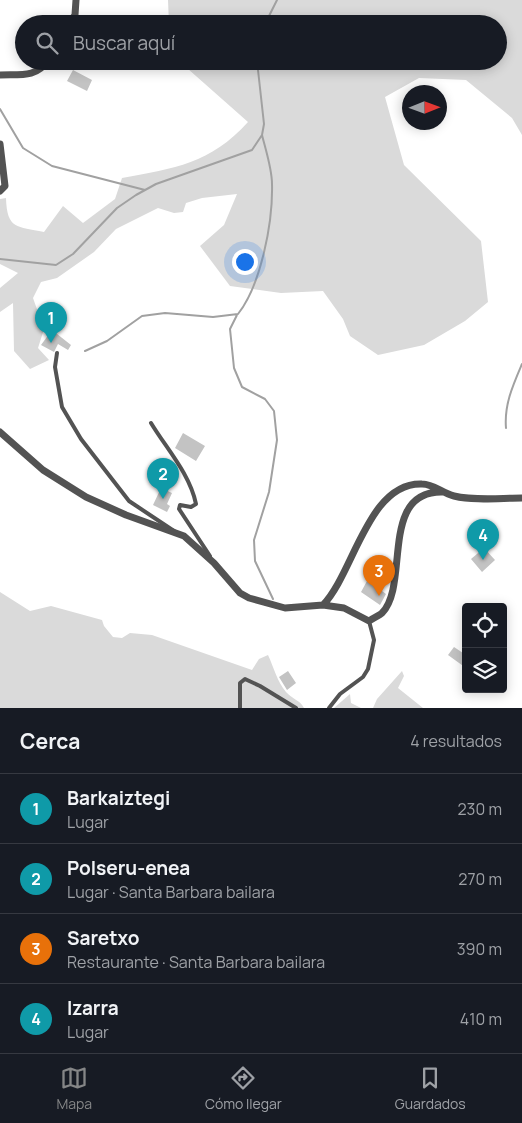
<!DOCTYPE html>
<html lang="es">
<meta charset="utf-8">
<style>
body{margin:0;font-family:Manrope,sans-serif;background:#20242c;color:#f1f3f6}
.controls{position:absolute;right:15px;bottom:15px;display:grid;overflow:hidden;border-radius:5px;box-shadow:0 2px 12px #0003}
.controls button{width:45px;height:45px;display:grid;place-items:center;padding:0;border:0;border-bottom:1px solid #363941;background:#171b24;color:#f1f3f6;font:25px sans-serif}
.compass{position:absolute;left:402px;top:85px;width:45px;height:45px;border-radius:50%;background:#171b24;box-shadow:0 2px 12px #0003;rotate:89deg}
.you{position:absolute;left:244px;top:261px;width:18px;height:18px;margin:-12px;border:4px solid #fff;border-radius:50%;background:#1a73e8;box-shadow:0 0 0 8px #1a73e833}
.badge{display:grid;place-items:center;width:32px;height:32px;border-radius:50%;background:#858687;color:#fff;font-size:16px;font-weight:700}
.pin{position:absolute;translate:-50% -41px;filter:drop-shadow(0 1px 2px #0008)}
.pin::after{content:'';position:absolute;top:26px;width:18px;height:15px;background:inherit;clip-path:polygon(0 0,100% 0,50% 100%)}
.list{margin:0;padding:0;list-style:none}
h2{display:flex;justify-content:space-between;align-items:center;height:65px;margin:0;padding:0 20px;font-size:21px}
h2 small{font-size:16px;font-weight:400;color:#9ea1a6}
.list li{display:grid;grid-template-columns:32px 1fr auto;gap:15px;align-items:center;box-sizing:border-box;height:70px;padding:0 20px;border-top:1px solid #363941}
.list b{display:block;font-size:19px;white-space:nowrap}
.list p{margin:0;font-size:16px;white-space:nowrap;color:#9ea1a6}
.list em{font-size:16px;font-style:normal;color:#9ea1a6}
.icon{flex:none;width:28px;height:28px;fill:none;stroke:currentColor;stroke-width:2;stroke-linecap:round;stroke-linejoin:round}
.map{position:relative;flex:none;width:522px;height:708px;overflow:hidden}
.search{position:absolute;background:#171b24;box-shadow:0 2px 12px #0003;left:15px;right:15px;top:15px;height:55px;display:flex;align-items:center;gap:12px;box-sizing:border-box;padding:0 18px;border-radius:28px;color:#9ea1a6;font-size:19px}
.sheet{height:345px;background:#171b24}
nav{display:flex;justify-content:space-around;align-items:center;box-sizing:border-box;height:70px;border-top:1px solid #363941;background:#171b24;font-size:14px;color:#9ea1a6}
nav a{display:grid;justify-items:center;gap:2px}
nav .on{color:#858687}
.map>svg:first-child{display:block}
.green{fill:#dadada}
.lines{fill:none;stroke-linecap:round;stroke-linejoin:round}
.stream{stroke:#a1a1a1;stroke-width:2}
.building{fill:#c3c3c3}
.service{stroke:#535353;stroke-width:4}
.minor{stroke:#535353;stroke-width:7}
</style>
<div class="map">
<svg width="522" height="708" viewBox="0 0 522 708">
<rect width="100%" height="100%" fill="#fff"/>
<path class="green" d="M168 0H522V135L512 118 466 80 419 78 385 97 404 165 481 241 488 302 465 321 424 345 378 355 350 336 343 319 323 291 281 293 230 286 200 246 224 225 237 194 202 198 186 203 183 212 174 213 158 208 116 229 94 252 57 278 41 282 33 298 44 329 38 348 49 360 30 369 14 351 13 303 0 312V288L18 273 0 264V199L6 198C7 230 17 226 44 232L63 206 83 223 115 199 122 178C175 168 210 164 248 122L179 61H498V24H169Z
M0 592 30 611 51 606 102 620 104 626 113 637 122 638 130 633 152 635 252 670 259 659 268 655C274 668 277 681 286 692 292 699 300 700 304 708H0Z
M402 671 404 676 398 688 423 708H373L377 699Z
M350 694 351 703 361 708H334Z"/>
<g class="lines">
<path class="stream" d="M265 24 277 0
M0 109 23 148 52 166 145 190
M0 259 56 265 73 254 117 208 136 195 156 184 252 150 262 135 264 124 257 61
M237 315 230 329 234 368 242 387 265 399 274 411 277 440 269 492 254 540 255 561 273 599
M85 351 107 341 142 316 165 313 213 317 238 314C261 285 273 222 272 184 272 169 266 151 262 135
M506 428C504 405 513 385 522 364"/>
</g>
<path class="building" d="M73 70 92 80 87 91 67 81Z
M52 330 71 345 68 350 58 344 54 352 41 345Z
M183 433 205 446 196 461 175 448Z
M161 488 172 493 167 504 170 506 167 512 153 505Z
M484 548 495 560 482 572 471 559Z
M371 580 375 582 374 585 386 594 380 605 361 592 367 581 369 583Z
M454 647 466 655V668L448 655Z
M288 671 296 683 287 690 279 677Z"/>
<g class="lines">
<path class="service" d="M57 353 55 367 62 407 81 439 129 501 174 531
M151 423C166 448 190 474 196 504L191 507 180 505 179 509 210 556
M240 708V683L245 679 260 686 296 708
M329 708 340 694 363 677 368 669 374 640 369 621"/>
<path class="minor" d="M69 24 75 15 76 0
M0 75C18 74 37 78 47 61
M0 144 5 186 0 191
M0 432 43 470 86 497 126 515 184 536 214 563 240 593 249 598 285 608 323 605C354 573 368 482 422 484 434 484 442 493 454 496 475 501 500 498 522 498
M323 605 344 608 369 621C373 618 379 616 382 613 410 585 379 491 442 492"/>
</g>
</svg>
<div class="controls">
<button><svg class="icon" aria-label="locate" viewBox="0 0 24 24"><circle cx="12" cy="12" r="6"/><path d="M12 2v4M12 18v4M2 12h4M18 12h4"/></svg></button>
<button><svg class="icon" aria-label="layers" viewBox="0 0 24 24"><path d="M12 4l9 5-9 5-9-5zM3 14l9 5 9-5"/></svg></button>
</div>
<svg class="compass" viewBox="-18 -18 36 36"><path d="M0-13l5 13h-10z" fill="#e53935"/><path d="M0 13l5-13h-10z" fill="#9ea1a6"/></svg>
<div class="you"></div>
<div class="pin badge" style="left:51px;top:343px;background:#0f9aa8">1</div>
<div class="pin badge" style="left:163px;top:499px;background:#0f9aa8">2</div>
<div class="pin badge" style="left:379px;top:596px;background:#e8710a">3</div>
<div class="pin badge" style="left:483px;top:560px;background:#0f9aa8">4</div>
<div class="search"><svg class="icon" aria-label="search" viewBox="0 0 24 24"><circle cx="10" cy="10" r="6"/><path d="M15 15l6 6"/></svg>Buscar aquí</div>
</div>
<section class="sheet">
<h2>Cerca<small>4 resultados</small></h2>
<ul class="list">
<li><span class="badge" style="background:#0f9aa8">1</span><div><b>Barkaiztegi</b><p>Lugar</p></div><em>230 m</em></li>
<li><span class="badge" style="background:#0f9aa8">2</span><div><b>Polseru-enea</b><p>Lugar · Santa Barbara bailara</p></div><em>270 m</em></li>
<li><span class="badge" style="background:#e8710a">3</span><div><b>Saretxo</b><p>Restaurante · Santa Barbara bailara</p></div><em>390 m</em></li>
<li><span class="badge" style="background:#0f9aa8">4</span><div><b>Izarra</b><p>Lugar</p></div><em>410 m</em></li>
</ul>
</section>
<nav>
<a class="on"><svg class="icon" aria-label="map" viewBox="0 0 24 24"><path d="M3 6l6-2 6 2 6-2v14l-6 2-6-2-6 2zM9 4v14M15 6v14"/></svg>Mapa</a>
<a><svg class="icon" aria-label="directions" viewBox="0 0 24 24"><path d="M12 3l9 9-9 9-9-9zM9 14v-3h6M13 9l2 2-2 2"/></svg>Cómo llegar</a>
<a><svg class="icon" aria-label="saved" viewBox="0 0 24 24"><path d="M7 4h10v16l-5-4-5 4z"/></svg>Guardados</a>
</nav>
